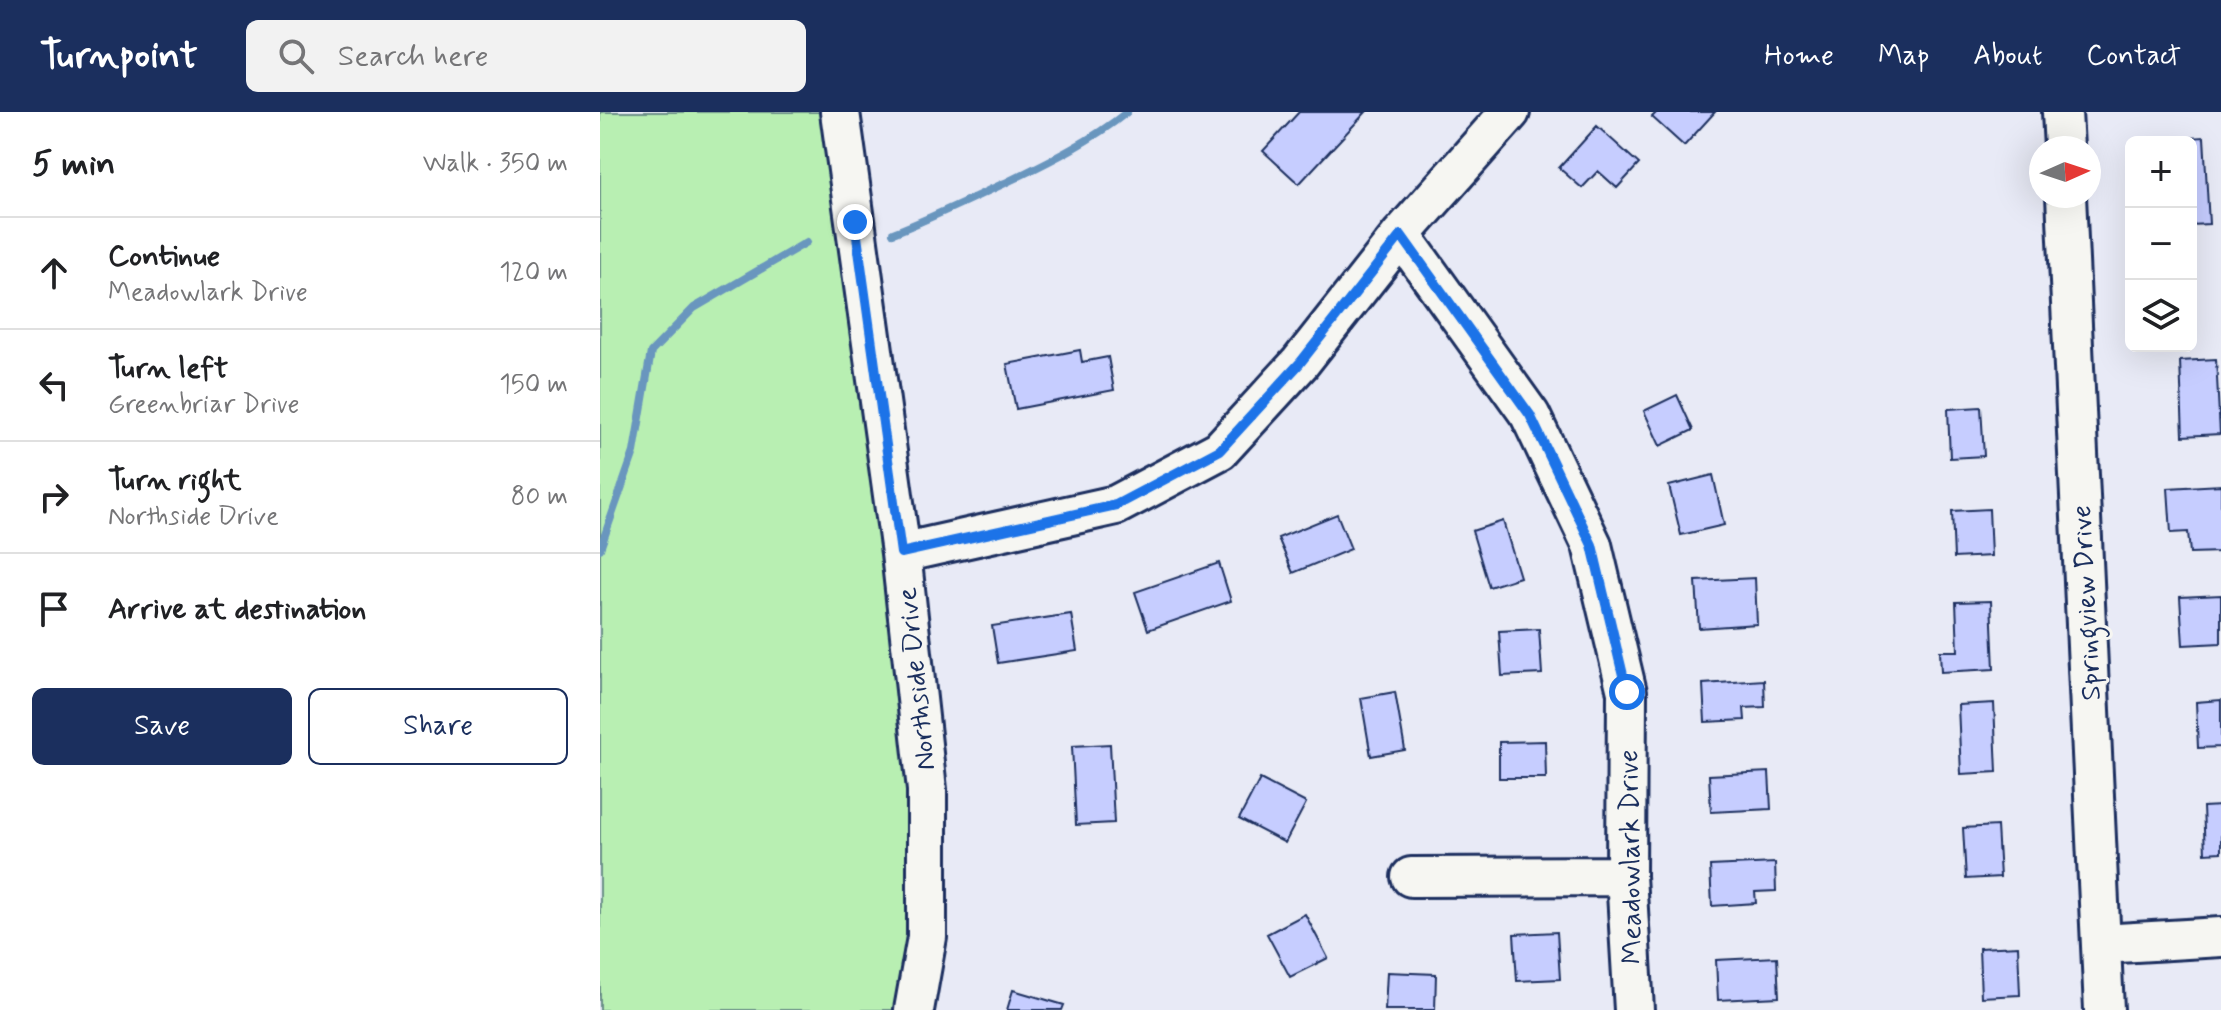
<!DOCTYPE html>
<meta charset="utf-8">
<style>
body{margin:0;font-family:Mynerve,sans-serif;background:#f2f2f2;color:#202124}
.controls{position:absolute;right:24px;top:24px;display:grid;overflow:hidden;border-radius:12px;box-shadow:0 8px 32px #0002}
.controls button{width:72px;height:72px;display:grid;place-items:center;padding:0;border:0;border-bottom:2px solid #e0e0e0;background:#fff;color:#202124;font:40px sans-serif}
.compass{position:absolute;left:1429px;top:24px;width:72px;height:72px;border-radius:50%;background:#fff;box-shadow:0 8px 32px #0002;rotate:87deg}
.stop{position:absolute;width:24px;height:24px;margin:-18px;border:6px solid #1a73e8;border-radius:50%;background:#fff}
.stop.end{background:#1a73e8;border-color:#fff;box-shadow:0 2px 8px #0008}
.list{margin:0;padding:0;list-style:none}
h2{display:flex;justify-content:space-between;align-items:center;height:104px;margin:0;padding:0 32px;font-size:34px}
h2 small{font-size:26px;font-weight:400;color:#757577}
.list li{display:grid;grid-template-columns:52px 1fr auto;gap:24px;align-items:center;box-sizing:border-box;height:112px;padding:0 32px;border-top:2px solid #e0e0e0}
.list b{display:block;font-size:30px;white-space:nowrap}
.list p{margin:0;font-size:26px;white-space:nowrap;color:#757577}
.list em{font-size:26px;font-style:normal;color:#757577}
.actions{display:flex;gap:16px;padding:24px 32px}
.actions a{flex:1;padding:18px 0;border:2px solid #1b2f5e;border-radius:12px;text-align:center;font-size:28px;color:#1b2f5e}
.actions .main{background:#1b2f5e;color:#fff}
.icon{flex:none;width:44px;height:44px;fill:none;stroke:currentColor;stroke-width:2;stroke-linecap:round;stroke-linejoin:round}
.map{position:relative;flex:none;width:1621px;height:898px;overflow:hidden}
header{display:flex;align-items:center;gap:48px;box-sizing:border-box;height:112px;padding:0 40px;background:#1b2f5e;color:#fff}
header strong{font-size:38px}
nav{display:flex;gap:44px;margin-inline-start:auto;font-size:28px}
.search{width:560px;height:72px;background:#f2f2f2;display:flex;align-items:center;gap:20px;box-sizing:border-box;padding:0 28px;border-radius:12px;color:#757577;font-size:30px}
main{display:flex}
aside{flex:1;background:#fff}
.map>svg:first-child{display:block}
.green{fill:#b8efb2;stroke:#6a8f88;stroke-width:2}
.lines{fill:none;stroke-linecap:round;stroke-linejoin:round}
.stream{stroke:#6996be;stroke-width:8}
.building{fill:#c6cdff;stroke:#1b2f5e;stroke-width:2}
.minor-casing{stroke:#1b2f5e;stroke-width:44}
.minor{stroke:#f6f6f2;stroke-width:38}
.route{stroke:#1a73e8;stroke-width:10}
.labels{text-anchor:middle;stroke-width:6;stroke-linejoin:round;paint-order:stroke}
.street-label{font-size:28px;fill:#1b2f5e;stroke:#f6f6f2}
</style>
<header>
<strong>Turnpoint</strong>
<div class="search"><svg class="icon" aria-label="search" viewBox="0 0 24 24"><circle cx="10" cy="10" r="6"/><path d="M15 15l6 6"/></svg>Search here</div>
<nav><a>Home</a><a>Map</a><a>About</a><a>Contact</a></nav>
</header>
<main>
<aside>
<h2>5 min<small>Walk · 350 m</small></h2>
<ul class="list">
<li><svg class="icon" aria-label="ahead" viewBox="0 0 24 24"><path d="M12 20V5M6 11l6-6 6 6"/></svg><div><b>Continue</b><p>Meadowlark Drive</p></div><em>120 m</em></li>
<li><svg class="icon" aria-label="left" viewBox="0 0 24 24"><path d="M17 20v-9H6M10 6l-5 5 5 5"/></svg><div><b>Turn left</b><p>Greenbriar Drive</p></div><em>150 m</em></li>
<li><svg class="icon" aria-label="right" viewBox="0 0 24 24"><path d="M7 20v-9h11M14 6l5 5-5 5"/></svg><div><b>Turn right</b><p>Northside Drive</p></div><em>80 m</em></li>
<li><svg class="icon" aria-label="arrive" viewBox="0 0 24 24"><path d="M6 21V4h12l-3 4 3 4H6"/></svg><div><b>Arrive at destination</b></div></li>
</ul>
<div class="actions"><a class="main">Save</a><a>Share</a></div>
</aside>
<div class="map">
<svg width="1621" height="898" viewBox="0 0 1621 898">
<rect width="100%" height="100%" fill="#e8eaf6"/>
<filter id="ink" filterUnits="userSpaceOnUse"><feTurbulence type="fractalNoise" baseFrequency=".0125" numOctaves="2"/><feDisplacementMap in="SourceGraphic" scale="16" xChannelSelector="R" yChannelSelector="G"/><feConvolveMatrix kernelMatrix="1 2 1 2 8 2 1 2 1" color-interpolation-filters="sRGB"/></filter>
<g filter="url(#ink)">
<path class="green" d="M0 0H226L328 817 308 898H0Z"/>
<g class="lines">
<path class="stream" d="M293 121C331 106 368 88 405 71 448 50 490 30 527 0
M0 437 34 340 51 240 94 196 207 130"/>
</g>
<path class="building" d="M699 0H766L699 72 663 39Z
M1057 0H1115L1084 34 1052 5Z
M997 14 1039 52 1017 76 998 59 982 76 959 56Z
M1604 25 1609 112 1591 113V30H1573V27Z
M480 238 482 250 508 245 514 278 416 297 407 252Z
M1616 247 1620 322 1583 324 1580 249Z
M1077 283 1093 318 1060 334 1044 299Z
M1381 295 1384 344 1350 346 1348 297Z
M1113 363 1124 413 1081 423 1069 374Z
M1621 373V440L1590 441 1588 420 1571 421 1568 376Z
M1389 397 1391 444 1354 446 1352 399Z
M737 402 751 437 693 461 678 426Z
M903 409 920 465 889 475 872 419Z
M619 451 631 489 548 518 535 480Z
M1155 466 1157 512 1099 516 1096 469Z
M1621 483V531L1583 533 1580 485Z
M1391 489 1394 557 1341 560 1340 539H1358L1356 490Z
M471 502 477 539 398 551 392 514Z
M939 517 942 562 902 564 899 519Z
M1164 568 1165 595 1144 596 1145 608 1105 610 1103 572Z
M795 580 805 638 771 644 761 586Z
M1621 588V635L1598 636 1596 590Z
M1394 591 1397 660 1361 662 1358 593Z
M945 629 946 666H899V630Z
M510 632 514 711 476 713 472 634Z
M1169 660 1171 697 1111 700 1109 663Z
M660 667 706 691 685 731 639 707Z
M1621 694V740L1605 741 1603 695Z
M1397 714 1400 765 1366 767 1363 716Z
M1175 751 1176 779 1155 780 1156 791 1112 794 1110 754Z
M705 802 728 846 690 865 667 822Z
M957 820 960 867 917 869 914 822Z
M1418 834 1420 883 1381 885 1379 836Z
M1177 845 1179 885 1118 888 1116 848Z
M787 860 836 862 835 898H785Z
M413 878 464 893 462 898H407Z"/>
<g class="lines">
<g class="minor-casing">
<path id="minor" d="M240 0 301 441 327 678V825L314 898
M1462 0 1464 36
M1466 84 1504 898
M801 123 930 303 992 433 1027 580 1026 764 1034 898
M301 441 516 393 620 338 700 251 801 123 910 0
M811 765 1026 764
M1501 832 1621 825"/>
</g>
<use href="#minor" class="minor"/>
</g>
</g>
<g class="lines" filter="url(#ink)">
<path class="route" d="M255 110 301 441 516 393 620 338 700 251 801 123 930 303 992 433 1027 580"/>
</g>
<g class="labels">
<g class="street-label">
<text transform="translate(1485 491) rotate(-93)" y="10">Springview Drive</text>
<text transform="translate(315 567) rotate(-96)" y="10">Northside Drive</text>
<text transform="translate(1029 745) rotate(-91)" y="10">Meadowlark Drive</text>
</g>
</g>
</svg>
<div class="controls">
<button>+</button>
<button>−</button>
<button><svg class="icon" aria-label="layers" viewBox="0 0 24 24"><path d="M12 4l9 5-9 5-9-5zM3 14l9 5 9-5"/></svg></button>
</div>
<svg class="compass" viewBox="-18 -18 36 36"><path d="M0-13l5 13h-10z" fill="#e53935"/><path d="M0 13l5-13h-10z" fill="#757577"/></svg>
<div class="stop" style="left:1027px;top:580px"></div>
<div class="stop end" style="left:255px;top:110px"></div>
</div>
</main>
